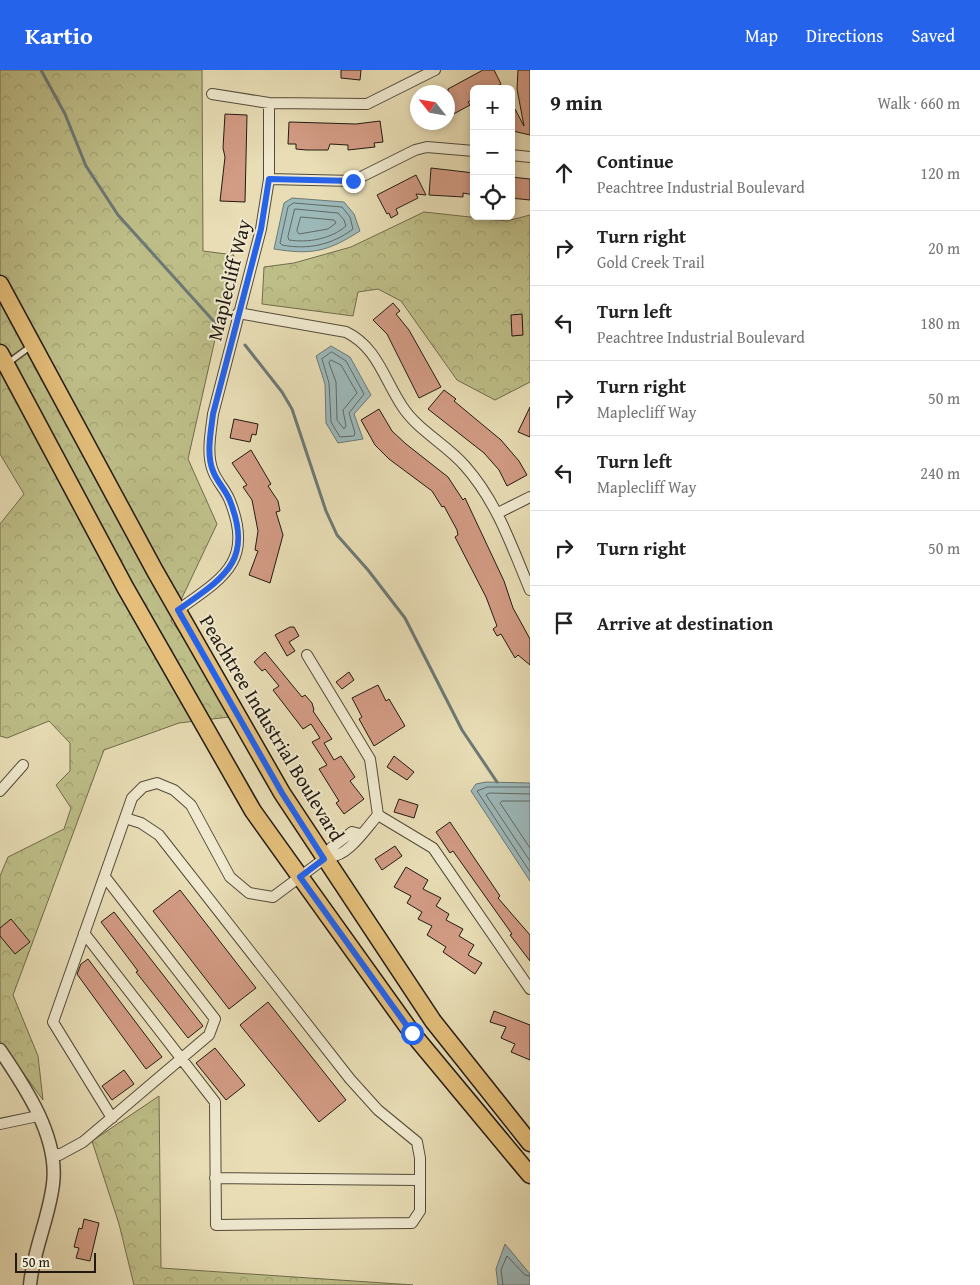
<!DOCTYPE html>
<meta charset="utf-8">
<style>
body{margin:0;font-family:"Gentium Book Plus",serif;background:#f6f6f6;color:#222}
.controls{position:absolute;right:15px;top:15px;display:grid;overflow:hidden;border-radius:8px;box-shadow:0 2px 8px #0003}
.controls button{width:45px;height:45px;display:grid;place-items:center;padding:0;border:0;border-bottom:1px solid #e0e0e0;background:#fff;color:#222;font:25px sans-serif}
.compass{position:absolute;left:410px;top:15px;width:45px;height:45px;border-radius:50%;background:#fff;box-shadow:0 2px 8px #0003;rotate:301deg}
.scale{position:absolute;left:15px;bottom:12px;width:81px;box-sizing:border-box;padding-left:5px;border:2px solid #221a11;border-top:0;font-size:14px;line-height:18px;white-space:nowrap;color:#221a11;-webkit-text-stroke:4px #f0e9cf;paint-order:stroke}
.stop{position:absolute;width:15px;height:15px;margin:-11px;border:4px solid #2563eb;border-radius:50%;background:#fff}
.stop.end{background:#2563eb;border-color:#fff;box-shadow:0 1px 5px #0008}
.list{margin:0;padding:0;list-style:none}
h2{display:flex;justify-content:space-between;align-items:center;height:65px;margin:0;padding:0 20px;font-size:21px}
h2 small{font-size:16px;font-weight:400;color:#767676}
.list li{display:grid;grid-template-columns:32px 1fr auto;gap:15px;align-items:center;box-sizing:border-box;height:75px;padding:0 20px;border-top:1px solid #e0e0e0}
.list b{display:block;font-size:19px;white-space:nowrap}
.list p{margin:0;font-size:16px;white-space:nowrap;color:#767676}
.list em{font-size:16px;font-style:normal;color:#767676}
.icon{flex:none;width:28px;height:28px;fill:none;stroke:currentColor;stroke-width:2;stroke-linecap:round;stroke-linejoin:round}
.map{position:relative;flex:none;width:530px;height:1215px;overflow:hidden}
header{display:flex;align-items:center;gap:30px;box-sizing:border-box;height:70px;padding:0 25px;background:#2563eb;color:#fff}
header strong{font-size:24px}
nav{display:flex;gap:28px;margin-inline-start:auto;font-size:18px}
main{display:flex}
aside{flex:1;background:#fff}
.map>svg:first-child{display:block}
.forest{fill:url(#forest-crowns);stroke:#706c4c}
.water{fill:#9db8b9;stroke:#6c7976}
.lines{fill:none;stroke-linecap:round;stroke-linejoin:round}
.shore{stroke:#606965;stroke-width:1}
.stream{stroke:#6c7976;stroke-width:3}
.building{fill:#d29b84;stroke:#221a11}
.service-casing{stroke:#544b3a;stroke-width:8}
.minor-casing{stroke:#544b3a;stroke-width:12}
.tertiary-casing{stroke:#544b3a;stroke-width:15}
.primary-casing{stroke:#221a11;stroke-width:19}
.service{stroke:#f0e9cf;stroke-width:5}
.minor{stroke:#f0e9cf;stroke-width:10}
.tertiary{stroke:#f0e9cf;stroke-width:12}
.primary{stroke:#e4be7a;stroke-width:16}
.route{stroke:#2563eb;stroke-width:6}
.labels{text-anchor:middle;stroke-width:4;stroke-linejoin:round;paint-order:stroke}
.street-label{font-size:20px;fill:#221a11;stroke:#f0e9cf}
</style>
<header>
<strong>Kartio</strong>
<nav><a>Map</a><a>Directions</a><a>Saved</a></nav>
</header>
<main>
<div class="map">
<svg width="530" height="1215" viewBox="0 0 530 1215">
<defs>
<pattern id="forest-crowns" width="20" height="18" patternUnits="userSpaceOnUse" patternTransform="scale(1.25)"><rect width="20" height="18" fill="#bebe88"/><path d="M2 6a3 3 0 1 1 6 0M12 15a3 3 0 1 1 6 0" fill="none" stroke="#a3a374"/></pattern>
</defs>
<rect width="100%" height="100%" fill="#e8ddb5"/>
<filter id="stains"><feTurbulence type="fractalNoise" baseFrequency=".004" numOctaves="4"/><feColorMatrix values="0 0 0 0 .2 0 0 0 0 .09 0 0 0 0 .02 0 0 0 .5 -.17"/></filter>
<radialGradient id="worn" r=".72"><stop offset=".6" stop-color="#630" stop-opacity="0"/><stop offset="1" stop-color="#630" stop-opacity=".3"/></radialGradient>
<path class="forest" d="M0 0H202L203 181 234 185 188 389 217 454 171 551 246 645 179 653 104 680 13 925 38 986 43 1030 0 971V806L8 787 64 759 71 738 56 715 70 701V673L49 651 7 668 0 666V454L24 424 0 384Z
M424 142 507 151 530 145V312L495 330 457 310 401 231 378 219 358 222 353 246 262 234 264 197 294 193 351 177Z
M159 1026 161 1198 413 1215H134L119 1154 92 1071Z"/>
<path class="water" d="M292 128 344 132 354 144 360 161C327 182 312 185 274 179L284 133Z
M331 276 350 287 371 325 354 344 363 369 338 373 326 353 325 314 316 286Z
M486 712 530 713V811L471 721 476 714Z
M505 1174 530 1204V1215H498L496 1199Z"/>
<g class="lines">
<path class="shore" d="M294 133 342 137 350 147 353 159C332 175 307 180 282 175L280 173 288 137Z
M295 139 338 143 344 150 346 156C331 169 308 173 289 170L288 167Z
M301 147 334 150 336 153 328 159 299 164 297 161Z
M332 282 346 291 364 324 349 343 355 363 354 366 340 367 331 352 329 313 322 289Z
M331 290 341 295 357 323 343 340 346 356 344 359 337 350 336 312 329 293Z
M530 717H487L477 721 530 802
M530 724 489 723 486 725 530 791
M530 731H502L500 733 530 778
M503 1215 501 1200 507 1186 525 1205 530 1206"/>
<path class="stream" d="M41 0 65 44 86 96 118 145 218 256
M245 275 282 322 292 339 326 441 337 465 368 500 405 548 462 660 497 712"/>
</g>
<path class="building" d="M341 0H361L360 10 341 8Z
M483 0H494L501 14 492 19H474V29L468 32 470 35 448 47V19Z
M518 0H530V65L513 61 515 39 524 56 517 19Z
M225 44 247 45 245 132 220 131 225 87 223 78Z
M380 51 383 72 374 73 375 77 348 80V75L330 74 328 80H306L296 79V74H288L289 52 356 54Z
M431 98 474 103V125L463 123V127L429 125Z
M416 105 426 125 416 124 418 128 396 139 398 144 391 148 389 143 387 144 377 125Z
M511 107 530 109V130L511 128Z
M393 233 400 241 396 244 409 260 441 317 419 328 387 264 373 250Z
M522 244 523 265 512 266 511 245Z
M444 320 456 329 454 331 501 370 519 391 527 405 507 416 499 400 484 383 428 339Z
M530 337V367L518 362Z
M379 339 392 361 406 374 448 407 463 430 465 428 504 511 513 538 530 569V595L518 585 515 588 501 564 497 566 493 559 497 556 486 527 455 467 458 465 457 460 444 436 442 437 432 421 389 389 375 375 361 350Z
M234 349 258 354 256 365 252 364 250 372 230 368Z
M251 380 271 414 268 416 278 431 280 441 276 442 283 465 270 513 249 505 258 481 255 480 258 461 252 430 243 417 247 415 232 393Z
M290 557H294L299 566 289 572 295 581 287 586 275 565Z
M265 582 302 627 305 625 312 633 314 640 313 641 332 669 324 673 334 690 341 686 355 707 350 711 364 729 344 744 336 733 339 731 319 699 327 695 312 672 320 668 311 654 303 659 273 620 279 616 265 599 262 601 254 592Z
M349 602 354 610 342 619 336 612Z
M378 615 386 631 389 629 405 656 374 676 359 649 362 647 352 628Z
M394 686 414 702 407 710 387 697Z
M399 729 418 735 414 748 394 742Z
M450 752 500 826 498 828 530 865V891L510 865 512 864 453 781 450 783 436 762Z
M395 776 402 786 382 800 375 789Z
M406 797 428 810 423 819 441 828 436 836 449 844 446 850 463 859 459 866 474 875 468 885 482 893 475 904 443 882 446 877 427 865 432 856 418 849 422 842 407 833 411 826 394 817Z
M180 820 256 918 229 939 153 841Z
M114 842 203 956 188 968 136 902 138 901 101 852Z
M11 849 30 872 15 884 0 866V858Z
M88 889 162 987 146 999 77 904 81 894Z
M268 932 346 1030 319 1052 240 955Z
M494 941 530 955V990L511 982 515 974 501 968 506 957 490 952Z
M215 978 245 1015 226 1030 196 993Z
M124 1000 134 1014 112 1030 102 1016Z
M84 1149 99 1153 90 1191 76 1188 79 1178 74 1177 79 1158 82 1159Z"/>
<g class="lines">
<g class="service-casing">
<path id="service" d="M8 293 31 276"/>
</g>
<g class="minor-casing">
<path id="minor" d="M212 24 269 33 367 34 435 0
M511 85 530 87
M269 109 353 111 415 80 427 77 474 81
M238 243 346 262C377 277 384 309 402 336 418 361 446 374 465 396 497 432 512 477 530 520
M498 443 530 427
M178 540C223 508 254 492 230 431 226 420 217 412 213 401 206 384 211 361 213 344L261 159 269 109V33
M307 585 370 689 378 745
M0 721 23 695
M378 745 433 778 530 919
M328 786 331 778 352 762 360 764
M84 863 215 1032 216 1155 412 1153 420 1141V1088L417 1072 378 1040 350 1009 159 765 141 753 125 748
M112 1048 53 952 132 728 143 717 157 713 174 720 191 735 230 807 249 823 273 827 328 786C346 790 367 757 378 745
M0 1054 38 1046
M52 1082 59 1085 83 1072 209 965 215 949 105 807
M215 1108 420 1110"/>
</g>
<g class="tertiary-casing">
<path id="tertiary" d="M0 980C25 1017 59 1067 53 1114 49 1148 33 1181 30 1215"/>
</g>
<g class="primary-casing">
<path id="primary" d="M0 214 155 501 282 723 433 951 530 1073
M0 283 125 517 253 741 412 963 530 1105"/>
</g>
<use href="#service" class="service"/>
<use href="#minor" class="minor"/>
<use href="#tertiary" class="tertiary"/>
<use href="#primary" class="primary"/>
</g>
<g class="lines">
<path class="route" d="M353 111 269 109 261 159 213 344C211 361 206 384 213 401 217 412 226 420 230 431 254 492 223 508 178 540L282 723 324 789 300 807 412 963"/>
</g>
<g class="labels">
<g class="street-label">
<text transform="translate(229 210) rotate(-76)" y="7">Maplecliff Way</text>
<text transform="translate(272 658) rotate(59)" y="7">Peachtree Industrial Boulevard</text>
</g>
</g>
<rect width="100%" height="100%" filter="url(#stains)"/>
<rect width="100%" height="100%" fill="url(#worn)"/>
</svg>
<div class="controls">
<button>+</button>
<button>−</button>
<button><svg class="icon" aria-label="locate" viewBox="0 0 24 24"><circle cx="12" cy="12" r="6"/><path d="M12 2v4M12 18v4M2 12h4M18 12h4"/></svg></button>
</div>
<svg class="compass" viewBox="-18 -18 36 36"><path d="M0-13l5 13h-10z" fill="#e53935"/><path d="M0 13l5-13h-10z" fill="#767676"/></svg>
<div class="scale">50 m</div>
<div class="stop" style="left:412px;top:963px"></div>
<div class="stop end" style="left:353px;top:111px"></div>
</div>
<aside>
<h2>9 min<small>Walk · 660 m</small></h2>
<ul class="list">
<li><svg class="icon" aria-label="ahead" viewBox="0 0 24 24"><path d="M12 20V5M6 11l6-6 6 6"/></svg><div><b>Continue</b><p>Peachtree Industrial Boulevard</p></div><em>120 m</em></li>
<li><svg class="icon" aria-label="right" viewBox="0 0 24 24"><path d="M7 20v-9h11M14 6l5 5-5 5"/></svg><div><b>Turn right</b><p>Gold Creek Trail</p></div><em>20 m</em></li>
<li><svg class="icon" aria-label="left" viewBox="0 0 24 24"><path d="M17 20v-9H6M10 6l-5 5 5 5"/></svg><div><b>Turn left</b><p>Peachtree Industrial Boulevard</p></div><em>180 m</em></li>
<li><svg class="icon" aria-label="right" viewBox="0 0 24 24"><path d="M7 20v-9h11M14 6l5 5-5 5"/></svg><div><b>Turn right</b><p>Maplecliff Way</p></div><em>50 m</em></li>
<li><svg class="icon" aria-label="left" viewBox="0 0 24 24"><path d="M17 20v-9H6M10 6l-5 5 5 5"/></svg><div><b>Turn left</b><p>Maplecliff Way</p></div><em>240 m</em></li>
<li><svg class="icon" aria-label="right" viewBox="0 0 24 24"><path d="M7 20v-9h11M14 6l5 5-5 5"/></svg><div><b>Turn right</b></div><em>50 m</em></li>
<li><svg class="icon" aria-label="arrive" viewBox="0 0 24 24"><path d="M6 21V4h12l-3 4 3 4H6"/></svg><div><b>Arrive at destination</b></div></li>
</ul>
</aside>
</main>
